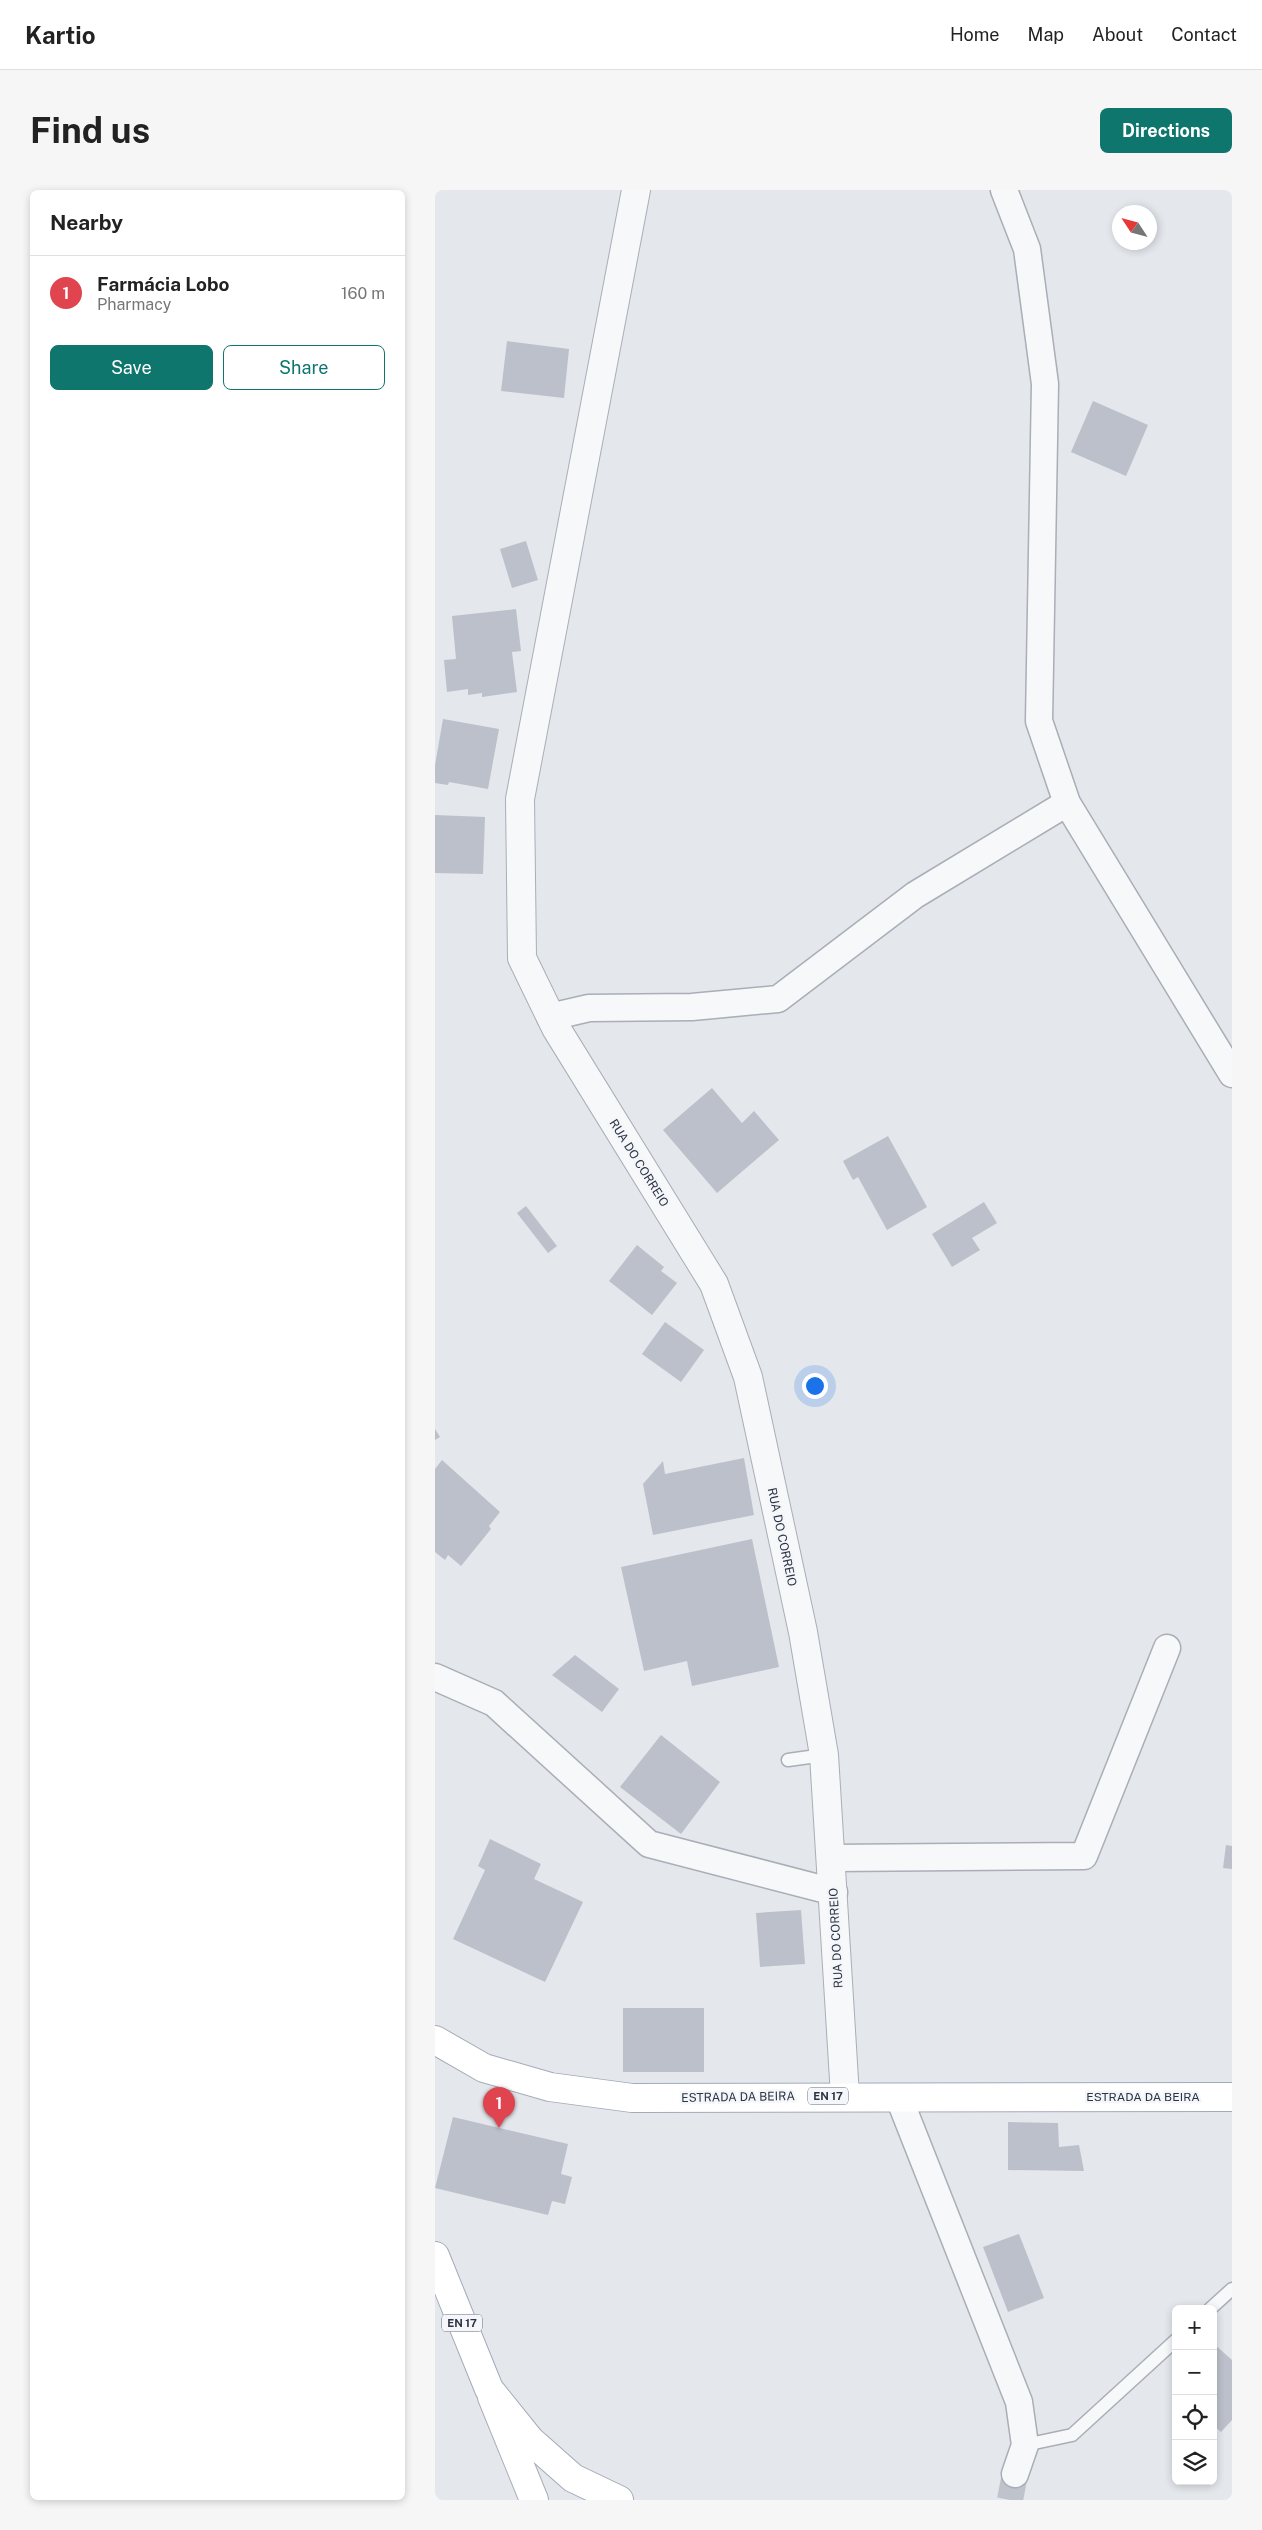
<!DOCTYPE html>
<meta charset="utf-8">
<style>
body{margin:0;font-family:"Public Sans",sans-serif;background:#f6f6f6;color:#222}
.controls{position:absolute;right:15px;bottom:15px;display:grid;overflow:hidden;border-radius:8px;box-shadow:0 2px 8px #0003}
.controls button{width:45px;height:45px;display:grid;place-items:center;padding:0;border:0;border-bottom:1px solid #e0e0e0;background:#fff;color:#222;font:25px sans-serif}
.compass{position:absolute;left:677px;top:15px;width:45px;height:45px;border-radius:50%;background:#fff;box-shadow:0 2px 8px #0003;rotate:306deg}
.you{position:absolute;left:379px;top:1195px;width:18px;height:18px;margin:-12px;border:4px solid #fff;border-radius:50%;background:#1a73e8;box-shadow:0 0 0 8px #1a73e833}
.badge{display:grid;place-items:center;width:32px;height:32px;border-radius:50%;background:#0f766e;color:#fff;font-size:16px;font-weight:700}
.pin{position:absolute;translate:-50% -41px;filter:drop-shadow(0 1px 2px #0008)}
.pin::after{content:'';position:absolute;top:26px;width:18px;height:15px;background:inherit;clip-path:polygon(0 0,100% 0,50% 100%)}
.list{margin:0;padding:0;list-style:none}
h2{display:flex;justify-content:space-between;align-items:center;height:65px;margin:0;padding:0 20px;font-size:21px}
h2 small{font-size:16px;font-weight:400;color:#767676}
.list li{display:grid;grid-template-columns:32px 1fr auto;gap:15px;align-items:center;box-sizing:border-box;height:75px;padding:0 20px;border-top:1px solid #e0e0e0}
.list b{display:block;font-size:19px;white-space:nowrap}
.list p{margin:0;font-size:16px;white-space:nowrap;color:#767676}
.list em{font-size:16px;font-style:normal;color:#767676}
.actions{display:flex;gap:10px;padding:15px 20px}
.actions a{flex:1;padding:11px 0;border:1px solid #0f766e;border-radius:8px;text-align:center;font-size:18px;color:#0f766e}
.actions .main{background:#0f766e;color:#fff}
.icon{flex:none;width:28px;height:28px;fill:none;stroke:currentColor;stroke-width:2;stroke-linecap:round;stroke-linejoin:round}
.map{position:relative;flex:none;width:797px;height:2310px;overflow:hidden;border-radius:8px}
header{display:flex;align-items:center;gap:30px;box-sizing:border-box;height:70px;padding:0 25px;background:#fff;border-bottom:1px solid #e0e0e0}
header strong{font-size:24px}
nav{display:flex;gap:28px;margin-inline-start:auto;font-size:18px}
.intro{display:flex;align-items:center;justify-content:space-between;box-sizing:border-box;height:120px;padding:0 30px}
h1{margin:0;font-size:35px}
.button{padding:12px 22px;border-radius:8px;background:#0f766e;color:#fff;font-size:18px;font-weight:700}
main{display:flex;gap:30px;padding:0 30px}
aside{flex:1;background:#fff;border-radius:8px;box-shadow:0 2px 8px #0003}
.map>svg:first-child{display:block}
.building{fill:#bbc0ca}
.lines{fill:none;stroke-linecap:round;stroke-linejoin:round}
.minor-tunnel{stroke:#bfc3cb;stroke-width:26;stroke-dasharray:26 13;stroke-linecap:butt}
.service-casing{stroke:#a9aeb7;stroke-width:15}
.minor-casing{stroke:#a9aeb7;stroke-width:29}
.tertiary-casing{stroke:#a9aeb7;stroke-width:30}
.secondary-casing{stroke:#a9aeb7;stroke-width:30}
.primary-casing{stroke:#a3abb8;stroke-width:30}
.service{stroke:#f7f8fa;stroke-width:12}
.minor{stroke:#f7f8fa;stroke-width:26}
.tertiary{stroke:#f7f8fa;stroke-width:28}
.secondary{stroke:#fff;stroke-width:28}
.primary{stroke:#fff;stroke-width:28}
.labels{text-anchor:middle;stroke-width:5;stroke-linejoin:round;paint-order:stroke}
.shield{fill:#f4f6f9;stroke:#676e7b;stroke-width:1}
.shield-label{font-size:11px;font-weight:bold;fill:#2b3445}
.street-label{font-size:12px;fill:#2b3445;stroke:#f4f6f9}
</style>
<header>
<strong>Kartio</strong>
<nav><a>Home</a><a>Map</a><a>About</a><a>Contact</a></nav>
</header>
<div class="intro"><h1>Find us</h1><a class="button">Directions</a></div>
<main>
<aside>
<h2>Nearby<small></small></h2>
<ul class="list">
<li><span class="badge" style="background:#e0444e">1</span><div><b>Farmácia Lobo</b><p>Pharmacy</p></div><em>160 m</em></li>
</ul>
<div class="actions"><a class="main">Save</a><a>Share</a></div>
</aside>
<div class="map">
<svg width="797" height="2310" viewBox="0 0 797 2310">
<rect width="100%" height="100%" fill="#e4e7ec"/>
<path class="building" d="M72 151 134 159 129 208 66 201Z
M658 211 713 235 691 286 636 262Z
M91 351 103 390 77 398 65 359Z
M81 419 86 461 77 462 82 502 47 507V503L33 505V499L12 502 9 470 21 469 17 426Z
M8 529 64 539 53 599 14 592 13 595 0 593V575Z
M0 625 50 627 48 684 0 683Z
M277 898 307 933 319 921 344 950 282 1003 228 940Z
M453 946 492 1017 452 1040 423 987 418 990 408 971Z
M549 1012 562 1033 537 1048 545 1060 517 1077 497 1044Z
M91 1016 122 1056 113 1063 82 1023Z
M202 1055 229 1077 226 1081 242 1093 217 1125 174 1091Z
M230 1132 269 1160 246 1192 207 1164Z
M0 1239 5 1247 0 1250Z
M309 1268 319 1325 218 1345 208 1294 228 1271 230 1284Z
M7 1270 65 1322 54 1336 56 1339 26 1376 13 1365 10 1370 0 1362V1279Z
M317 1349 344 1477 257 1496 252 1471 209 1481 186 1377Z
M140 1465 184 1499 167 1522 117 1485Z
M226 1545 285 1592 246 1644 185 1597Z
M55 1649 106 1674 99 1689 148 1712 110 1792 18 1749 50 1680 43 1676Z
M791 1655 797 1656V1679L788 1678Z
M366 1720 370 1774 325 1777 321 1723Z
M188 1818H269V1882H188Z
M18 1927 133 1954 126 1984 137 1987 130 2014 117 2011 113 2025 0 1998Z
M573 1932 623 1933 624 1957 644 1955 649 1981 573 1980Z
M584 2044 609 2108 573 2122 548 2057Z
M778 2153 797 2170V2230L786 2242 778 2235Z"/>
<g class="lines">
<path class="minor-tunnel" d="M575 2310 580 2284"/>
<g class="service-casing">
<path id="service" d="M353 1570 389 1565
M775 2119 797 2099
M590 2255 637 2245 741 2150"/>
</g>
<g class="minor-casing">
<path id="minor" d="M569 0 592 59 610 194 604 531 632 613 797 884
M115 827 154 818 257 817 343 809 480 705 632 613
M0 1487 59 1513 214 1654 399 1702
M396 1668 649 1666 732 1458
M464 1908 584 2212 590 2255 580 2284"/>
</g>
<g class="tertiary-casing">
<path id="tertiary" d="M201 0 85 609 87 768 121 838 279 1094 313 1187 368 1442 389 1565 410 1906"/>
</g>
<g class="secondary-casing">
<path id="secondary" d="M57 2207 99 2310"/>
</g>
<g class="primary-casing">
<path id="primary" d="M0 1850 49 1878 115 1897 197 1908 797 1907
M0 2066 54 2199 95 2250 138 2288 184 2310"/>
</g>
<use href="#service" class="service"/>
<use href="#minor" class="minor"/>
<use href="#tertiary" class="tertiary"/>
<use href="#secondary" class="secondary"/>
<use href="#primary" class="primary"/>
</g>
<g class="labels">
<g class="shield">
<rect x="373" y="1897.5" width="40" height="17" rx="4"/>
<rect x="7" y="2124.5" width="40" height="17" rx="4"/>
</g>
<g class="shield-label">
<text x="393" y="1910">EN 17</text>
<text x="27" y="2137">EN 17</text>
</g>
<g class="street-label">
<text transform="translate(204 973) rotate(58)" y="4">RUA DO CORREIO</text>
<text transform="translate(347 1347) rotate(78)" y="4">RUA DO CORREIO</text>
<text transform="translate(401 1748) rotate(-93)" y="4">RUA DO CORREIO</text>
<text transform="translate(303 1907) rotate(-1)" y="4">ESTRADA DA BEIRA</text>
<text x="708" y="1911">ESTRADA DA BEIRA</text>
</g>
</g>
</svg>
<div class="controls">
<button>+</button>
<button>−</button>
<button><svg class="icon" aria-label="locate" viewBox="0 0 24 24"><circle cx="12" cy="12" r="6"/><path d="M12 2v4M12 18v4M2 12h4M18 12h4"/></svg></button>
<button><svg class="icon" aria-label="layers" viewBox="0 0 24 24"><path d="M12 4l9 5-9 5-9-5zM3 14l9 5 9-5"/></svg></button>
</div>
<svg class="compass" viewBox="-18 -18 36 36"><path d="M0-13l5 13h-10z" fill="#e53935"/><path d="M0 13l5-13h-10z" fill="#767676"/></svg>
<div class="you"></div>
<div class="pin badge" style="left:64px;top:1938px;background:#e0444e">1</div>
</div>
</main>
